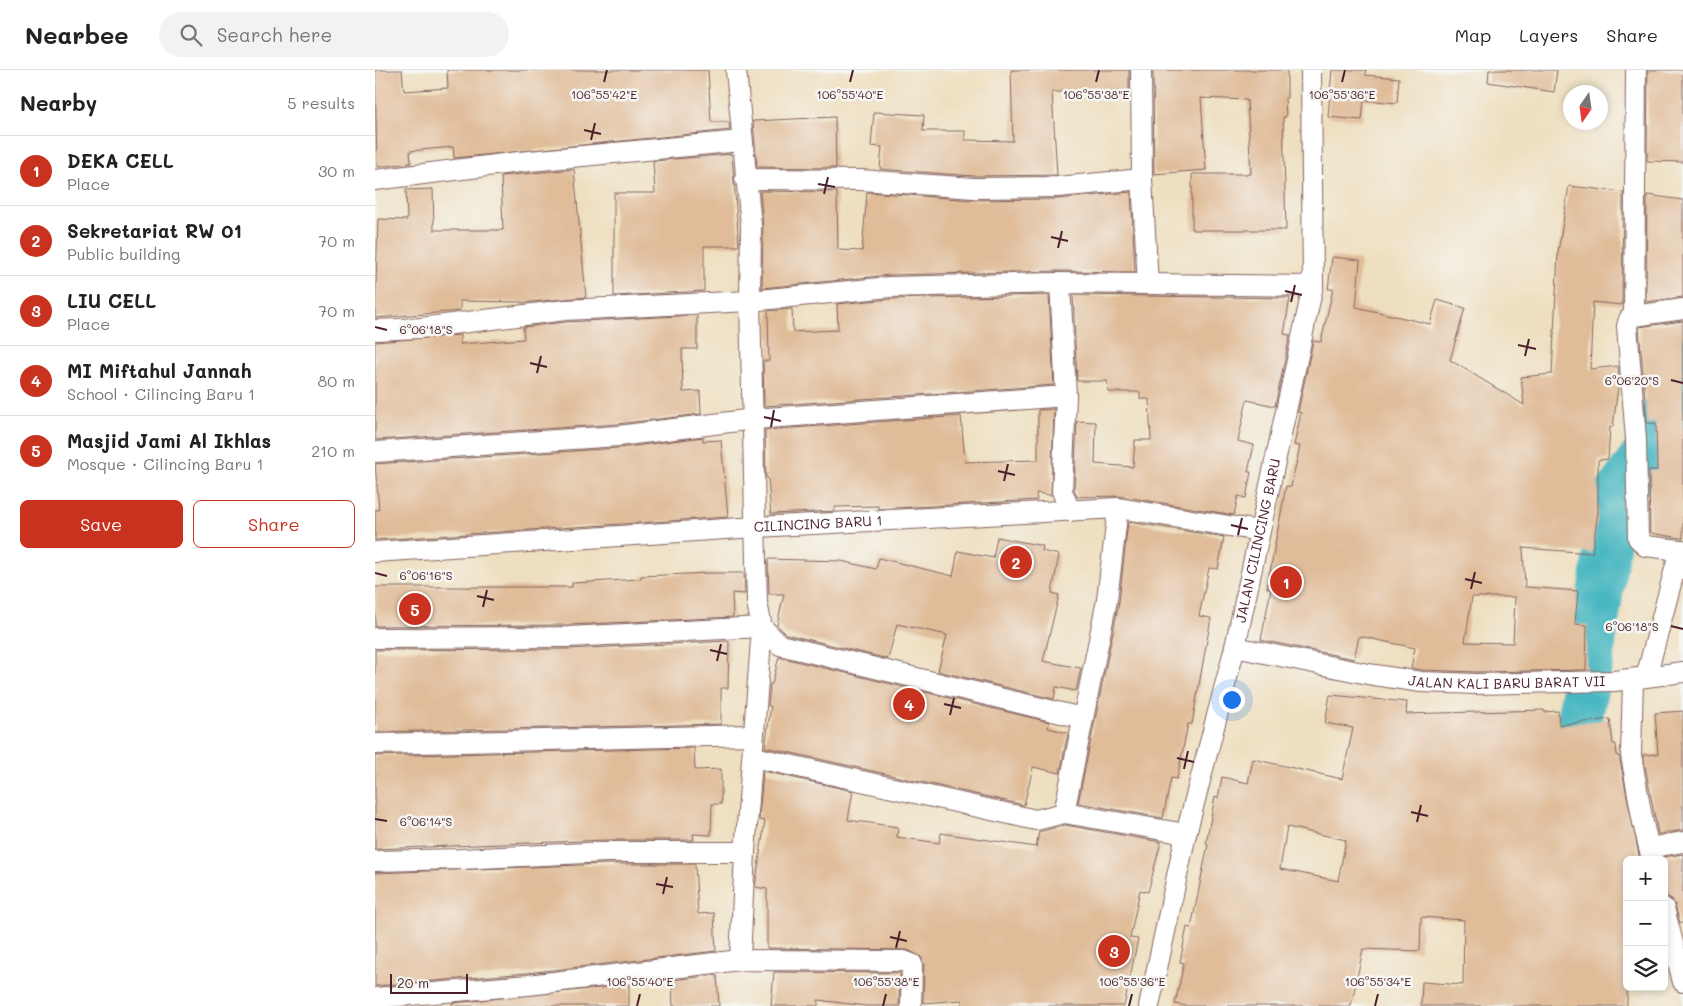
<!DOCTYPE html>
<meta charset="utf-8">
<style>
body{margin:0;font-family:Mali,sans-serif;background:#f2f2f2;color:#222}
.controls{position:absolute;right:15px;bottom:15px;display:grid;overflow:hidden;border-radius:8px;box-shadow:0 2px 8px #0003}
.controls button{width:45px;height:45px;display:grid;place-items:center;padding:0;border:0;border-bottom:1px solid #e0e0e0;background:#fff;color:#222;font:25px sans-serif}
.compass{position:absolute;left:1188px;top:15px;width:45px;height:45px;border-radius:50%;background:#fff;box-shadow:0 2px 8px #0003;rotate:193deg}
.scale{position:absolute;left:15px;bottom:12px;width:78px;box-sizing:border-box;padding-left:5px;border:2px solid #4a1f2b;border-top:0;font-size:14px;line-height:18px;white-space:nowrap;color:#4a1f2b;-webkit-text-stroke:4px #f6f6f2;paint-order:stroke}
.you{position:absolute;left:856px;top:629px;width:18px;height:18px;margin:-12px;border:4px solid #fff;border-radius:50%;background:#1a73e8;box-shadow:0 0 0 8px #1a73e833}
.badge{display:grid;place-items:center;width:32px;height:32px;border-radius:50%;background:#c8321e;color:#fff;font-size:16px;font-weight:700}
.pin{position:absolute;translate:-50% -50%;border:2px solid #fff;box-shadow:0 1px 5px #0006}
.list{margin:0;padding:0;list-style:none}
h2{display:flex;justify-content:space-between;align-items:center;height:65px;margin:0;padding:0 20px;font-size:21px}
h2 small{font-size:16px;font-weight:400;color:#767676}
.list li{display:grid;grid-template-columns:32px 1fr auto;gap:15px;align-items:center;box-sizing:border-box;height:70px;padding:0 20px;border-top:1px solid #e0e0e0}
.list b{display:block;font-size:19px;white-space:nowrap}
.list p{margin:0;font-size:16px;white-space:nowrap;color:#767676}
.list em{font-size:16px;font-style:normal;color:#767676}
.actions{display:flex;gap:10px;padding:15px 20px}
.actions a{flex:1;padding:11px 0;border:1px solid #c8321e;border-radius:8px;text-align:center;font-size:18px;color:#c8321e}
.actions .main{background:#c8321e;color:#fff}
.icon{flex:none;width:28px;height:28px;fill:none;stroke:currentColor;stroke-width:2;stroke-linecap:round;stroke-linejoin:round}
.map{position:relative;flex:none;width:1308px;height:936px;overflow:hidden}
header{display:flex;align-items:center;gap:30px;box-sizing:border-box;height:70px;padding:0 25px;background:#fff;border-bottom:1px solid #e0e0e0}
header strong{font-size:24px}
nav{display:flex;gap:28px;margin-inline-start:auto;font-size:18px}
.search{width:350px;height:45px;background:#f2f2f2;display:flex;align-items:center;gap:12px;box-sizing:border-box;padding:0 18px;border-radius:28px;color:#767676;font-size:19px}
main{display:flex}
aside{flex:1;background:#fff}
.map>svg:first-child{display:block}
.lines{fill:none;stroke-linecap:round;stroke-linejoin:round}
.river{stroke:#48b7c1;stroke-width:46}
.building{fill:#e0bc99;fill-rule:evenodd}
.street-casing{stroke:#83625f;stroke-width:22}
.street{stroke:#fff;stroke-width:20}
.ticks{fill:none;stroke:#4a1f2b;stroke-width:2}
.labels{text-anchor:middle;stroke-width:5;stroke-linejoin:round;paint-order:stroke}
.street-label{font-size:14px;fill:#4a1f2b;stroke:#f6f6f2}
.ticks-label{font-size:12px;text-anchor:middle;fill:#4a1f2b;stroke:#f6f6f2;stroke-width:5;stroke-linejoin:round;paint-order:stroke}
</style>
<header>
<strong>Nearbee</strong>
<div class="search"><svg class="icon" aria-label="search" viewBox="0 0 24 24"><circle cx="10" cy="10" r="6"/><path d="M15 15l6 6"/></svg>Search here</div>
<nav><a>Map</a><a>Layers</a><a>Share</a></nav>
</header>
<main>
<aside>
<h2>Nearby<small>5 results</small></h2>
<ul class="list">
<li><span class="badge">1</span><div><b>DEKA CELL</b><p>Place</p></div><em>30 m</em></li>
<li><span class="badge">2</span><div><b>Sekretariat RW 01</b><p>Public building</p></div><em>70 m</em></li>
<li><span class="badge">3</span><div><b>LIU CELL</b><p>Place</p></div><em>70 m</em></li>
<li><span class="badge">4</span><div><b>MI Miftahul Jannah</b><p>School · Cilincing Baru 1</p></div><em>80 m</em></li>
<li><span class="badge">5</span><div><b>Masjid Jami Al Ikhlas</b><p>Mosque · Cilincing Baru 1</p></div><em>210 m</em></li>
</ul>
<div class="actions"><a class="main">Save</a><a>Share</a></div>
</aside>
<div class="map">
<svg width="1308" height="936" viewBox="0 0 1308 936">
<rect width="100%" height="100%" fill="#f6f6f2"/>
<filter id="ink" filterUnits="userSpaceOnUse"><feTurbulence type="fractalNoise" baseFrequency=".02" numOctaves="2"/><feDisplacementMap in="SourceGraphic" scale="10" xChannelSelector="R" yChannelSelector="G"/><feConvolveMatrix kernelMatrix="1 2 1 2 8 2 1 2 1" color-interpolation-filters="sRGB"/></filter>
<filter id="wash" filterUnits="userSpaceOnUse"><feTurbulence type="fractalNoise" baseFrequency=".0096" numOctaves="4" result="noise"/><feDisplacementMap in="SourceGraphic" scale="20" xChannelSelector="R" yChannelSelector="G"/><feGaussianBlur stdDeviation="1.12" result="paint"/><feColorMatrix in="noise" values="0 0 0 0 0 0 0 0 0 0 0 0 0 0 0 0 0 1.4 0 .05"/><feComposite in="paint" operator="in"/></filter>
<g filter="url(#wash)">
<rect width="100%" height="100%" fill="#eedfc0"/>
<g class="lines">
<path class="river" d="M1194 716V705L1216 587 1239 428 1280 371 1308 289"/>
</g>
<g id="blocks">
<path class="building" d="M0 0H27L29 21 73 18 72 0H333L336 52H354L355 60 79 88 78 77 35 81 36 93 2 97Z
M636 0H754V22H677L682 105 599 106 505 99 507 77 496 76 499 42 549 45 548 61H590V70L638 71Z
M778 0H912V28H910L911 47H908L911 160H817V104H876L872 30 826 28 831 100 779 104Z
M957 0H991L990 5 1024 8 1022 33 989 30 987 50 953 47Z
M1114 0H1182L1179 22 1113 12Z
M1273 0H1308V92L1272 91Z
M460 47 461 98 382 97 378 51Z
M357 84 364 176H329V221L239 226V123H280L278 91Z
M199 99 211 227 146 233V232L85 231V241L0 248 3 149 32 150 31 120 58 119 59 160H128L126 106Z
M1194 116 1248 122 1247 235 1218 232 1215 299 1243 296 1244 309 1238 357H1235L1233 389 1223 390V442L1217 483 1148 478 1150 517 1203 521 1200 554 1212 555 1211 600 1102 602 1047 600 1036 598 1040 578 984 566 979 589 886 570 896 519 892 518 911 416 916 417 925 376 919 375 926 343 923 342 938 271 946 272 958 219H953L957 187 985 190 981 237 1055 254 1062 230 1090 238 1075 290 1149 335 1146 307 1177 304 1183 182ZM1097 527H1140L1138 573 1090 572Z
M385 121 462 122 463 180 487 181 492 122 599 130 683 129 756 122 760 202 682 201 515 205 387 218 388 156Z
M1272 125 1308 130V227L1271 232Z
M674 225 679 315 389 336 388 291H394L393 241 417 239 418 262 463 260 462 234 516 229Z
M698 225 915 228 909 264 915 265 900 336 872 330 863 371 879 375 873 402H876L871 428 863 426 859 445 745 426 702 427 699 419 702 351 721 352 720 394 758 397 760 370H776L774 329H765V322H733L732 311H702Z
M322 245V279H307L308 322 325 321 326 344 242 354 0 370V272L85 265V274L149 269 148 257 191 252Z
M1308 251V468H1306L1275 463 1274 400H1282L1281 353H1272L1264 257Z
M679 339 676 425 661 423 662 430 503 439V436L460 437V441L396 444 393 408H391L390 360 586 346 590 392 663 390V340Z
M328 367V371L346 370 353 447 0 470V440H4L0 394 244 378Z
M753 452 849 467 843 499 834 498 824 546 836 548 817 654H813L802 709 796 708 788 748 703 733 744 532Z
M622 467 668 476 667 481 684 485 677 523 684 525 668 591 706 598 701 621 681 617 679 629 563 601 572 565 522 554 513 589 411 564 402 555 409 524H394L393 489 466 491 501 499 504 488 578 506 583 481 618 488Z
M336 503H369L370 524 357 523 358 547 193 555 0 556V517H197V513L266 509V506Z
M354 571 353 618H346V654L0 662V580L194 579Z
M404 587 674 652 673 658 693 663 685 703 658 697 649 735 390 677 396 636H393L395 614H397Z
M955 625 1032 632 1031 644 1169 640V642L1183 641 1184 655 1235 649 1238 674H1241L1242 686H1244L1265 790H1252V936H1046L1047 912 1088 915 1089 850 1046 847 1045 881 988 879 976 936H811L800 934 809 893 805 892 812 857 816 858 833 774 831 773 840 727 843 728 847 707 873 713 878 689 967 709 978 658 950 653ZM912 757 971 770 963 811 905 799Z
M1308 641V760L1283 764 1268 685 1283 684 1280 643Z
M319 678 320 700 346 699V734H337L336 765 318 764 319 770H231L0 779V686Z
M388 701 478 721 473 750 523 757 522 767 564 773 566 763 661 777 664 762 690 755 786 772 773 822 765 820 755 868 763 869 749 936H587V930L548 933 549 894 546 887 533 880 392 878V819L380 817 390 751 384 750Z
M1308 784V853H1305L1300 835 1297 829 1291 826 1289 787Z
M232 794H320L323 844 339 843 341 881 152 903 0 916V803Z
M399 902 525 903 524 936H491L443 930V936H396Z
M342 905 344 936H298L297 910Z
M254 915V936H77V933Z"/>
</g>
</g>
<g filter="url(#ink)">
<use href="#blocks" fill-opacity="0" stroke="#83625f" stroke-width="1"/>
<g class="lines">
<g class="street-casing">
<g id="street">
<path d="M361 0 376 156 375 231 382 533 387 557 370 782 365 890"/>
<path d="M766 0 767 109 773 214"/>
<path d="M370 109 486 110 599 118 683 117 767 109"/>
<path d="M0 110 144 92 366 71"/>
<path d="M685 213 691 326 687 421 695 441"/>
<path d="M1259 246 1261 0"/>
<path d="M0 260 45 258 190 240 375 231 515 217 682 213 938 216"/>
<path d="M0 382 243 366 379 349 691 326"/>
<path d="M1305 480 1270 476 1263 468 1261 369 1252 256 1254 249 1259 246 1308 239"/>
<path id="s1" d="M0 482 381 457 743 438 885 461"/>
<path d="M0 568 193 567 387 557 405 575 707 648"/>
<path id="s2" d="M860 577 993 604 1046 612 1102 614 1239 611 1271 607 1305 480H1308"/>
<path d="M1271 607 1308 602"/>
<path d="M1258 609 1256 685 1268 753 1277 790"/>
<path d="M0 674 378 665"/>
<path d="M379 687 661 750 689 743 811 764"/>
<path d="M689 743 732 530 743 438"/>
<path d="M1274 778 1308 772"/>
<path d="M0 791 86 789 232 782H370"/>
<path d="M1289 838 1308 912"/>
<path d="M0 928 153 915 365 890 529 891 537 894 536 936"/>
<path id="s3" d="M774 936 811 764 860 577 938 216 936 0"/>
</g>
</g>
<use href="#street" class="street"/>
</g>
</g>
<path class="ticks" d="M229 12 232 0M475 12 478 0M721 12 724 0M967 12 970 0M209 60 226 64M216 70 220 53M443 114 460 117M449 124 453 107M676 167 693 171M683 178 687 161M910 221 927 225M916 232 920 215M0 257 12 260M1143 275 1161 279M1150 286 1154 269M155 293 172 297M162 303 166 286M1296 310 1308 313M389 347 406 351M396 357 399 340M623 401 640 405M629 411 633 394M856 455 873 459M863 465 867 448M0 503 12 506M1090 509 1107 513M1096 519 1100 502M102 526 119 530M108 537 112 520M1296 556 1308 559M335 580 352 584M342 591 346 574M569 634 586 638M575 645 579 628M802 688 819 692M809 699 813 681M1036 742 1053 746M0 749 12 751M1042 752 1046 735M281 814 298 817M288 824 292 807M515 867 532 871M521 878 525 861M262 936 265 924M508 936 511 924M754 936 757 924M1000 936 1003 924"/>
<g class="labels">
<g class="street-label">
<text dy="5" stroke="none"><textPath href="#s1" startOffset="444">CILINCING BARU 1</textPath></text>
<text dy="5" stroke="none"><textPath href="#s3" startOffset="478">JALAN CILINCING BARU</textPath></text>
<text dy="5" stroke="none"><textPath href="#s2" startOffset="275">JALAN KALI BARU BARAT VII</textPath></text>
</g>
</g>
<g class="ticks-label">
<text x="229" y="29">106°55'42"E</text>
<text x="475" y="29">106°55'40"E</text>
<text x="721" y="29">106°55'38"E</text>
<text x="967" y="29">106°55'36"E</text>
<text x="51" y="264">6°06'18"S</text>
<text x="1257" y="315">6°06'20"S</text>
<text x="51" y="510">6°06'16"S</text>
<text x="1257" y="561">6°06'18"S</text>
<text x="51" y="756">6°06'14"S</text>
<text x="265" y="916">106°55'40"E</text>
<text x="511" y="916">106°55'38"E</text>
<text x="757" y="916">106°55'36"E</text>
<text x="1003" y="916">106°55'34"E</text>
</g>
</svg>
<div class="controls">
<button>+</button>
<button>−</button>
<button><svg class="icon" aria-label="layers" viewBox="0 0 24 24"><path d="M12 4l9 5-9 5-9-5zM3 14l9 5 9-5"/></svg></button>
</div>
<svg class="compass" viewBox="-18 -18 36 36"><path d="M0-13l5 13h-10z" fill="#e53935"/><path d="M0 13l5-13h-10z" fill="#767676"/></svg>
<div class="scale">20 m</div>
<div class="you"></div>
<div class="pin badge" style="left:911px;top:512px">1</div>
<div class="pin badge" style="left:641px;top:492px">2</div>
<div class="pin badge" style="left:739px;top:881px">3</div>
<div class="pin badge" style="left:534px;top:634px">4</div>
<div class="pin badge" style="left:40px;top:539px">5</div>
</div>
</main>
